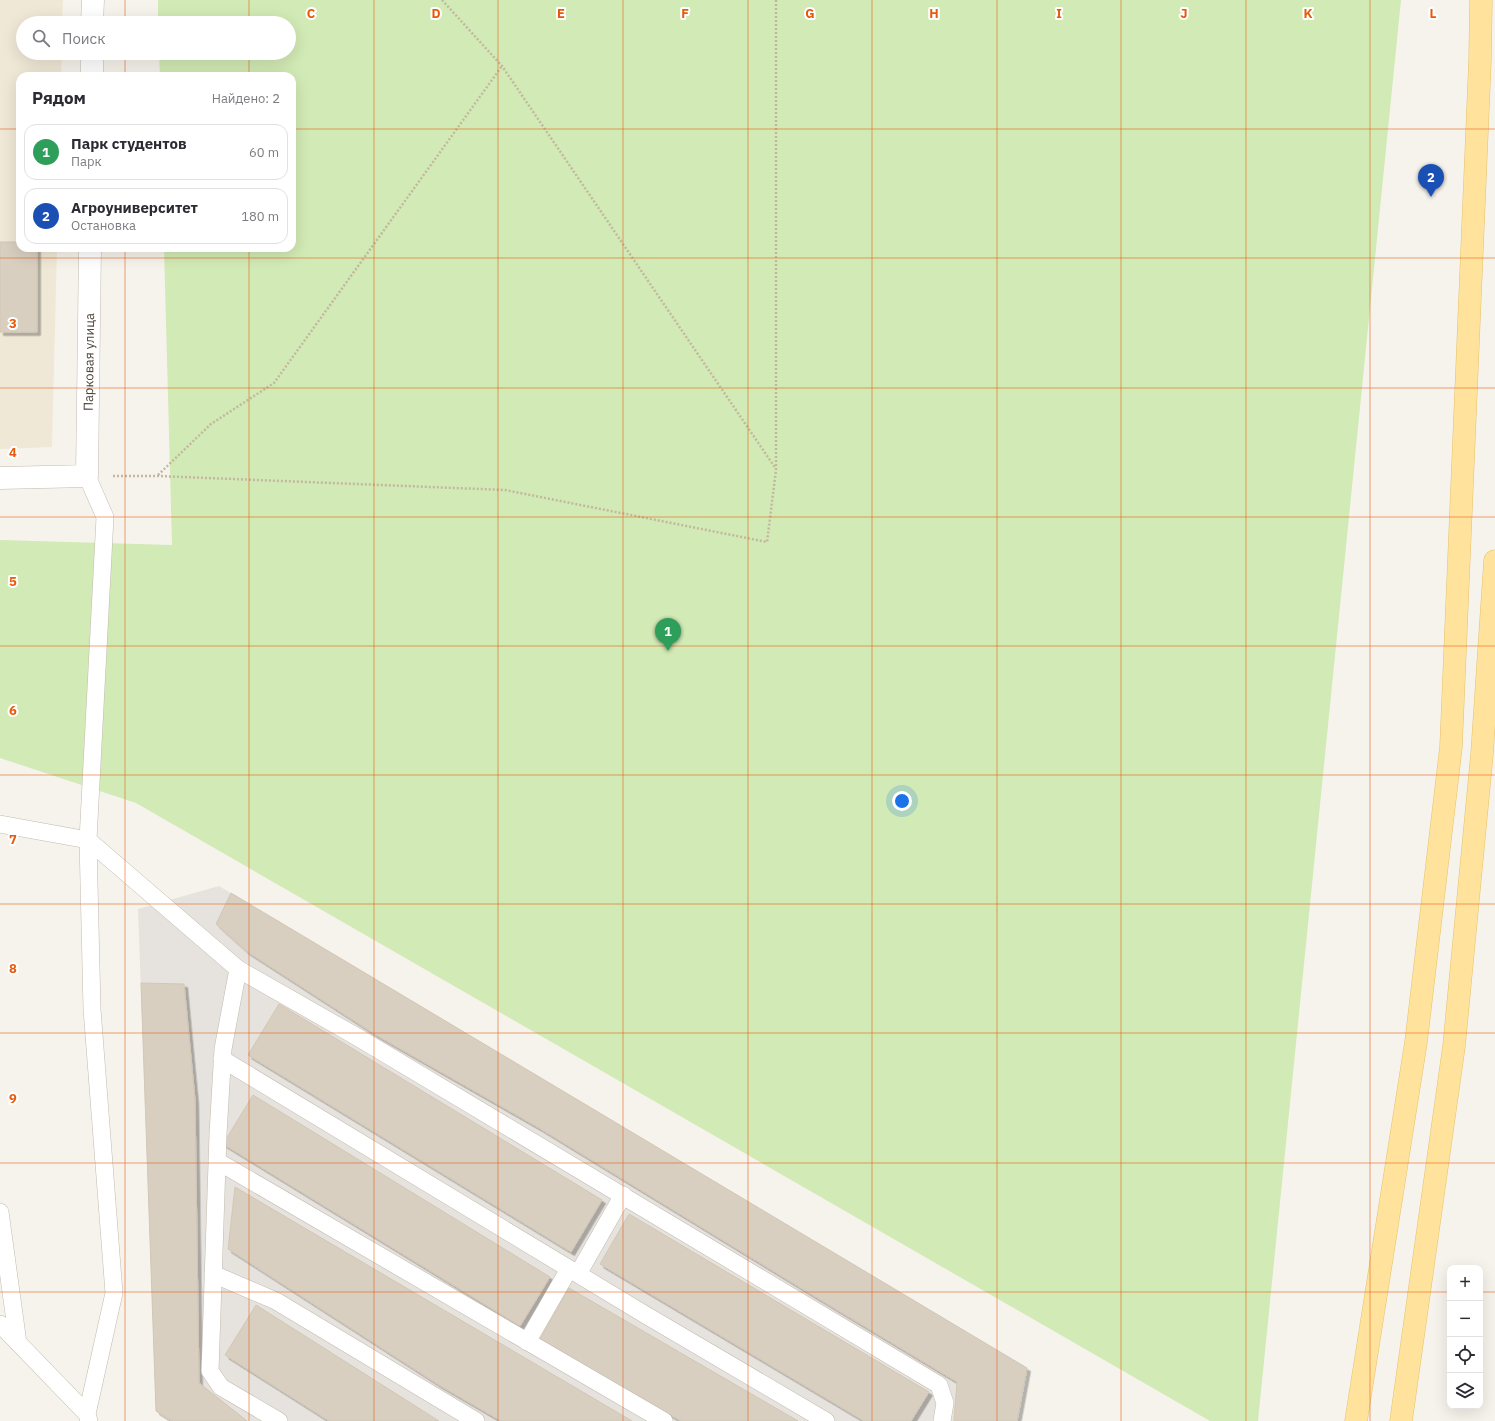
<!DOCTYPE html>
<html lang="ru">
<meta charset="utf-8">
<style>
body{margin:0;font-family:"IBM Plex Sans",sans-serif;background:#f2f2f3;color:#2b2b33}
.controls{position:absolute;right:12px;bottom:12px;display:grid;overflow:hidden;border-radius:8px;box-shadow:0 4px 16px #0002}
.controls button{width:36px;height:36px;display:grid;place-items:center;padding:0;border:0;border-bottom:1px solid #e1e1e2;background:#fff;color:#2b2b33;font:20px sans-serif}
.you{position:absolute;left:902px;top:801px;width:14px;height:14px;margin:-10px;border:3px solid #fff;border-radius:50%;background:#1a73e8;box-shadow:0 0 0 6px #1a73e833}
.badge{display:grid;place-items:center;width:26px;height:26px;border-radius:50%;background:#db2777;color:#fff;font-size:13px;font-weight:700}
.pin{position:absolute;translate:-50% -33px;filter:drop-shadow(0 1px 2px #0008)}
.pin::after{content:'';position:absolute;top:21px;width:14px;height:12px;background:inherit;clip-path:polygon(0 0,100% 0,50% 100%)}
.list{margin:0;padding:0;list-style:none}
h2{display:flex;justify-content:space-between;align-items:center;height:52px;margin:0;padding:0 16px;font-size:17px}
h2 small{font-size:13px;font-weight:400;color:#7c7c81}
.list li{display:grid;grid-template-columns:26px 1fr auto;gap:12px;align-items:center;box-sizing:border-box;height:56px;margin:0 8px 8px;padding:0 8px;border:1px solid #e1e1e2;border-radius:12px}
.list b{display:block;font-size:15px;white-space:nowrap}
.list p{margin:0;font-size:13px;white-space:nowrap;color:#7c7c81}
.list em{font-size:13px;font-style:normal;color:#7c7c81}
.icon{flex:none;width:22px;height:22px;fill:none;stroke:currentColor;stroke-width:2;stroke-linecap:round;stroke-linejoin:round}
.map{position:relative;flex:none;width:1495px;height:1421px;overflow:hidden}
.search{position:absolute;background:#fff;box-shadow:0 4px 16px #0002;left:16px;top:16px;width:280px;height:44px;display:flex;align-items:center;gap:10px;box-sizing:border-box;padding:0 14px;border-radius:22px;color:#7c7c81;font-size:15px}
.panel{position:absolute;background:#fff;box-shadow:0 4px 16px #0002;left:16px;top:72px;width:280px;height:180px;border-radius:12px}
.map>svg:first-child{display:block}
.industrial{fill:#e6e2dd}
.education{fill:#efe8d6}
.green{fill:#d2eab5}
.building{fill:#d8cfc1;stroke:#d3c7b4;filter:url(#shadow)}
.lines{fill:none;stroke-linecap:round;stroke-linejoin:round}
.lane-casing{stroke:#c2bbae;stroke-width:18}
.street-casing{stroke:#c2bbae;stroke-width:23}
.primary-casing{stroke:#e6c16a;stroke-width:23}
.path{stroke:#c4b79f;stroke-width:2.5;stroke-dasharray:2 2;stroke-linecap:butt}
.lane{stroke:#fff;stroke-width:17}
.street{stroke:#fff;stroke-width:22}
.primary{stroke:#ffe39c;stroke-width:22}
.grid{fill:none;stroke:#e8590c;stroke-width:1;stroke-opacity:0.55}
.labels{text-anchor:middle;stroke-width:4;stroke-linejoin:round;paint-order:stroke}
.street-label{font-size:13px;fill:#4b4439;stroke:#fff}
.grid-label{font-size:13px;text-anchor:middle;font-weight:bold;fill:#e8590c;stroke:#fff;stroke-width:4;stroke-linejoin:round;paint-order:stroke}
</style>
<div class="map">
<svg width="1495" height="1421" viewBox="0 0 1495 1421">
<defs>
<filter id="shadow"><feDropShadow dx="3.5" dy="3.5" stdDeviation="0" flood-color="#0004"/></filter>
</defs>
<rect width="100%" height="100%" fill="#f6f3ec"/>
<path class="industrial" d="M219 886 1027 1368 1017 1421H172L156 1411 138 909Z"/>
<path class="education" d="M0 0H63L62 23H23V53H62L61 76H20V248H57L52 447 0 449Z"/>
<path class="green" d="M158 0H1401L1258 1421H1210L136 803 0 758V540L172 545 164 248H292V76H160L159 53H289V23H158Z"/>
<path class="building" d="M0 242H20V248H37V332H0Z
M231 893 1027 1368 1017 1421H954L957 1382 814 1296 539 1128 376 1035 246 951 216 924Z
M141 983 184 984 195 1100 199 1383 247 1421H172L156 1411Z
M279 1004 602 1200 571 1252 248 1055Z
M253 1095 550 1277 520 1326 223 1144Z
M235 1187 632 1421H501L439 1385 228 1249Z
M629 1214 929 1392 911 1421H864L600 1264Z
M569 1288 798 1421H681L540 1339Z
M256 1305 439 1421H329L225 1355Z"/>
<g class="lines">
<g class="lane-casing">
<path id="lane" d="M87 476 105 517 88 840 238 969 223 1049 218 1134 210 1371 221 1387 279 1421
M0 824 88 840 92 1009 114 1293 87 1414
M238 969 359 1038 939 1385 945 1403 942 1421
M222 1059 644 1314 826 1421
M217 1161 664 1421
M0 1212 18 1343
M213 1274 276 1301 476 1421
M578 1274 623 1195
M0 1324 87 1414 89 1421
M527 1342 569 1269"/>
</g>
<g class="street-casing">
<g id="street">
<path d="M92 23 93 0"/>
<path d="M92 76V53"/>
<path id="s1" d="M0 478 87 476 90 248"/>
</g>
</g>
<g class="primary-casing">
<path id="primary" d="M1356 1421 1416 1042 1451 747 1480 60 1481 0
M1401 1421 1454 1046 1482 754 1495 561"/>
</g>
<path class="path" d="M442 0 502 66 776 469
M158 475 211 424 274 383 502 66
M113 476H158L505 490 767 542 776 470V0"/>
<use href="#lane" class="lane"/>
<use href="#street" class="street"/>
<use href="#primary" class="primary"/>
</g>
<path class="grid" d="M125 0V23M249 0V23M374 0V1421M498 0V1421M623 0V1421M748 0V1421M872 0V1421M997 0V1421M1121 0V1421M1246 0V1421M1370 0V1421M125 53V76M249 53V76M0 129H20M292 129H1495M125 248V1421M249 248V1421M0 258H1495M0 388H1495M0 517H1495M0 646H1495M0 775H1495M0 904H1495M0 1033H1495M0 1163H1495M0 1292H1450M1480 1292H1495"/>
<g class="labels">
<g class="street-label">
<text dy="5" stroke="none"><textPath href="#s1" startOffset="201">Парковая улица</textPath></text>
</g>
</g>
<g class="grid-label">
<text x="311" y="18">C</text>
<text x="436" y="18">D</text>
<text x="561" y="18">E</text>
<text x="685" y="18">F</text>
<text x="810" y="18">G</text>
<text x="934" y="18">H</text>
<text x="1059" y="18">I</text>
<text x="1184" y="18">J</text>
<text x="1308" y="18">K</text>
<text x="1433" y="18">L</text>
<text x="13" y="328">3</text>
<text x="13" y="457">4</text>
<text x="13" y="586">5</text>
<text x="13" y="715">6</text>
<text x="13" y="844">7</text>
<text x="13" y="973">8</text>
<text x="13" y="1103">9</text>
</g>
</svg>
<div class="controls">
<button>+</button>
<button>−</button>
<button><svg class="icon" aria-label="locate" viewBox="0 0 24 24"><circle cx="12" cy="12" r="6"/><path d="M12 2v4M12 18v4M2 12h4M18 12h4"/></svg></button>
<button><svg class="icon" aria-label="layers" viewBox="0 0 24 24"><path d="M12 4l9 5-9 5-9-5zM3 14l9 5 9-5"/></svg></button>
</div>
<div class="you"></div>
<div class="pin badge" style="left:668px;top:651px;background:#2e9e5b">1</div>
<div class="pin badge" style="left:1431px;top:197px;background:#1a4fb4">2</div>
<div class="search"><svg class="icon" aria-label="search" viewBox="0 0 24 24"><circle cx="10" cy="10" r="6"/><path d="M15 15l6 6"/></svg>Поиск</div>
<section class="panel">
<h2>Рядом<small>Найдено: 2</small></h2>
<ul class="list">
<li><span class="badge" style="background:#2e9e5b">1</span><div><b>Парк студентов</b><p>Парк</p></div><em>60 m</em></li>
<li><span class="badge" style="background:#1a4fb4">2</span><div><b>Агроуниверситет</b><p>Остановка</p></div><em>180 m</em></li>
</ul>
</section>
</div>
